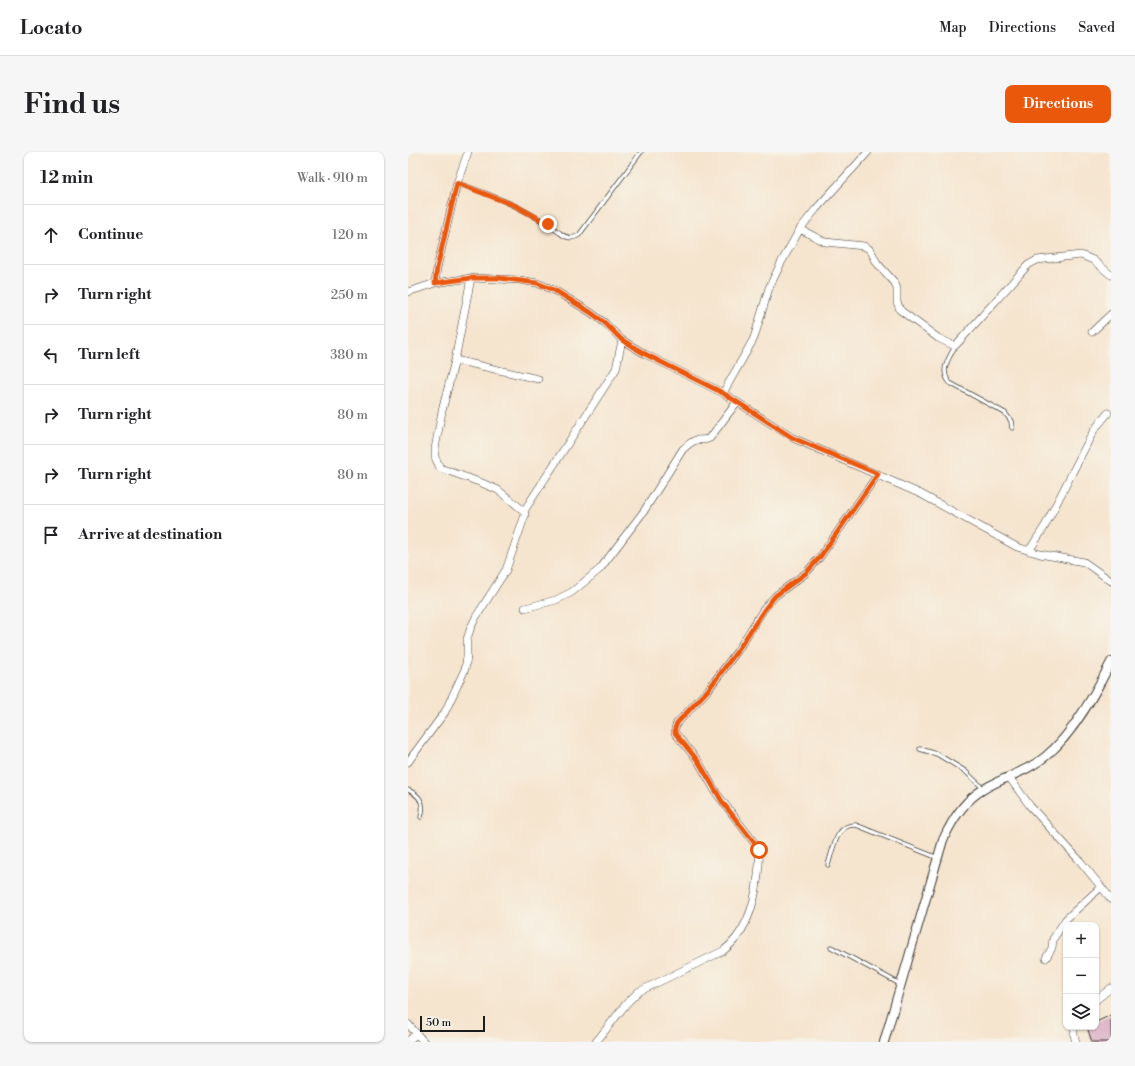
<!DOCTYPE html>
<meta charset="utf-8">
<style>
body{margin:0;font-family:"Libre Bodoni",serif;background:#f6f6f6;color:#202124}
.controls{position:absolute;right:12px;bottom:12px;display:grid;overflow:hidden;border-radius:8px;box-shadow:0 1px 3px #0004}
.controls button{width:36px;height:36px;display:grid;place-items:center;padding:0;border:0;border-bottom:1px solid #e0e0e0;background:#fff;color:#202124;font:20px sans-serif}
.scale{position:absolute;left:12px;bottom:10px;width:65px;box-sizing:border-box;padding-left:4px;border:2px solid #1c1c1c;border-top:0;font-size:11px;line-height:14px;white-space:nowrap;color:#1c1c1c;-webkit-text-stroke:3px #f7f3e8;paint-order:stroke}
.stop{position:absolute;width:12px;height:12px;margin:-9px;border:3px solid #ea580c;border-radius:50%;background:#fff}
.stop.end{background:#ea580c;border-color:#fff;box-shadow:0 1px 4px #0008}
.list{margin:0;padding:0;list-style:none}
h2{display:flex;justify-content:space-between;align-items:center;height:52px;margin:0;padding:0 16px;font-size:17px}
h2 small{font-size:13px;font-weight:400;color:#757577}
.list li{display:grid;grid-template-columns:26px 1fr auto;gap:12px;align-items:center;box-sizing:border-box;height:60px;padding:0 16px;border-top:1px solid #e0e0e0}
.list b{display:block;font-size:15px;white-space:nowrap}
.list em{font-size:13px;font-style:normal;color:#757577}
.icon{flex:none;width:22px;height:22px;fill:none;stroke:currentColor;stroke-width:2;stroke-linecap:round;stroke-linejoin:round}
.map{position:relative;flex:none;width:703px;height:890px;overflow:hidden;border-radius:8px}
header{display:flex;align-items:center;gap:24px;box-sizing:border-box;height:56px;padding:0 20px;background:#fff;border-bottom:1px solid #e0e0e0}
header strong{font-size:19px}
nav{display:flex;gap:22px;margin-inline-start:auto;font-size:14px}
.intro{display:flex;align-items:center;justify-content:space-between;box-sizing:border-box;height:96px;padding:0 24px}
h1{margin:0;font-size:28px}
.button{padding:10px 18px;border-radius:8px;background:#ea580c;color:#fff;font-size:14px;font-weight:700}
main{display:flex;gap:24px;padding:0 24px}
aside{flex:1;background:#fff;border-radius:8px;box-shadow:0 1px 3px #0004}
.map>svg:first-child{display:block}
.building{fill:#d6a4c0}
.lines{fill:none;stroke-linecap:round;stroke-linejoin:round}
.service-casing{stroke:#3d3a37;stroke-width:5}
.minor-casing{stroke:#3d3a37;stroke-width:8}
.tertiary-casing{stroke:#3d3a37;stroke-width:10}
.service{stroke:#fff;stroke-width:3.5}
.minor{stroke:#fff;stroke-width:7}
.tertiary{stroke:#fff;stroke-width:8}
.route{stroke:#ea580c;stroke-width:5}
</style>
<header>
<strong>Locato</strong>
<nav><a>Map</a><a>Directions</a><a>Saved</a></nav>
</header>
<div class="intro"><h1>Find us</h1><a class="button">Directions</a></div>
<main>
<aside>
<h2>12 min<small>Walk · 910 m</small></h2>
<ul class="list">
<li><svg class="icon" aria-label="ahead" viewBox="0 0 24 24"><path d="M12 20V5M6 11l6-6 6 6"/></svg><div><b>Continue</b></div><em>120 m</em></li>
<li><svg class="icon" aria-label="right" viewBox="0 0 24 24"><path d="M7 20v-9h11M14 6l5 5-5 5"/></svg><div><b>Turn right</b></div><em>250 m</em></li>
<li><svg class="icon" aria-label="left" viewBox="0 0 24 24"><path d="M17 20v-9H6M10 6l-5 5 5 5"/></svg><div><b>Turn left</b></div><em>380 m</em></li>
<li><svg class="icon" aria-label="right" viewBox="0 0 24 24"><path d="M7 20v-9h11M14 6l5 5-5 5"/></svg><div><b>Turn right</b></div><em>80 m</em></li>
<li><svg class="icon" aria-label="right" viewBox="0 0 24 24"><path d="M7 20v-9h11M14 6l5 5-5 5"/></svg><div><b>Turn right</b></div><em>80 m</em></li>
<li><svg class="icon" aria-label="arrive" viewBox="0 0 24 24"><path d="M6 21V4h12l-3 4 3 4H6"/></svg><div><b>Arrive at destination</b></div></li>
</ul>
</aside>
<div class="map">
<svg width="703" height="890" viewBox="0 0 703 890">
<rect width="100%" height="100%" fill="#f7f3e8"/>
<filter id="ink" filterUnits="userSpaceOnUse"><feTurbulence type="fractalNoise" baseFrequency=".025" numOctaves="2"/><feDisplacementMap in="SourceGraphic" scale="8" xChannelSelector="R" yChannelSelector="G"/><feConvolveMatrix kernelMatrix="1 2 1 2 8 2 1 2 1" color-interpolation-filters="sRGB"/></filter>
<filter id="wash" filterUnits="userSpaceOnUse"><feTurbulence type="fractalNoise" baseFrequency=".012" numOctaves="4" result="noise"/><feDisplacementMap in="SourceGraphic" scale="16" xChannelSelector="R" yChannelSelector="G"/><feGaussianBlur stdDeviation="0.9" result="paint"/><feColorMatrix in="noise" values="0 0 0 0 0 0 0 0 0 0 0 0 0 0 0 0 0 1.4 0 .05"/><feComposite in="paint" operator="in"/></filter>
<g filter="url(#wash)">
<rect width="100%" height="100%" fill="#f5e4ce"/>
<g id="blocks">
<path class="building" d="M703 863V890H684L679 875H688V870Z"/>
</g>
</g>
<g filter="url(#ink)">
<use href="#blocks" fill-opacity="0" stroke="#3d3a37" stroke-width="1"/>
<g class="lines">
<g class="service-casing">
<path id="service" d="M49 31C88 44 119 57 152 81 158 86 164 88 171 83L233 0
M547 194C541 207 531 218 542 231L597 261 603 269 604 276
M512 597 529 602 557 619 576 637
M0 638C12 643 17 652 13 665
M420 713C425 698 428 671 448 673L530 706
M423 795 492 832"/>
</g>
<g class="minor-casing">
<path id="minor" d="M392 77 417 90 456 94 461 97 464 101 469 111 487 131 489 137V150L492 158 530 186 547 194 620 113 629 108 673 103 685 108 703 123
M27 131 29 116 49 31 60 0
M0 140 27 131 63 126 112 128 129 131 146 138 182 160 197 171 214 188 237 202 315 241 385 286 513 342 609 395 632 402 676 410 703 429
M684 180 703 162
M47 208 130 227
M315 241 340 197 346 186 361 136 373 111 392 77 408 57 460 0
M116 359 208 217 214 188
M621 399 637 374 686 278 700 261
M117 456 148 448 164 440 192 417 236 359 275 297C279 294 283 289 289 288 294 287 297 289 302 286L329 250
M0 610 37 560 57 517 59 505V487L63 475 68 465 98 418 117 363 116 359 90 338 74 331 32 316 27 305V297L34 259 47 208 63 126
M601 625 622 654 672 709 703 747
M638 806 644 796 645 787 658 767 693 735
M688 848 703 836
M0 872 16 890
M666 875V883L668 890
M0 890 8 881
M188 890 218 852 230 840 315 799C339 781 347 752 350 723 351 712 353 703 348 693L309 642 290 609 267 581V576L269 571 300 538 330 498 355 458 367 444 398 421 412 405 470 322"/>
</g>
<g class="tertiary-casing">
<path id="tertiary" d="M476 890 535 688C544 668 556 648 576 637 596 625 619 620 638 604 665 582 687 542 703 510"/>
</g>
<use href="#service" class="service"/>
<use href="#minor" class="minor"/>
<use href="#tertiary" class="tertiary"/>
</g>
</g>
<g class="lines" filter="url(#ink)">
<path class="route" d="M140 72 108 54 49 31 29 116 27 131 63 126H91L129 131 146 138 182 160 197 171 214 188 237 202 315 241 385 286 470 322 412 405 398 421 367 444 356 458 330 498 300 538 269 571 267 576V581L290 609 315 651 348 693 351 698"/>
</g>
</svg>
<div class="controls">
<button>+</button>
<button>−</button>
<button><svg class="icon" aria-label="layers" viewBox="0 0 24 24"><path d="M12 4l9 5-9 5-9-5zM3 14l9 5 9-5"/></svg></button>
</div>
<div class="scale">50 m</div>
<div class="stop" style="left:351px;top:698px"></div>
<div class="stop end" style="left:140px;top:72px"></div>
</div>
</main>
